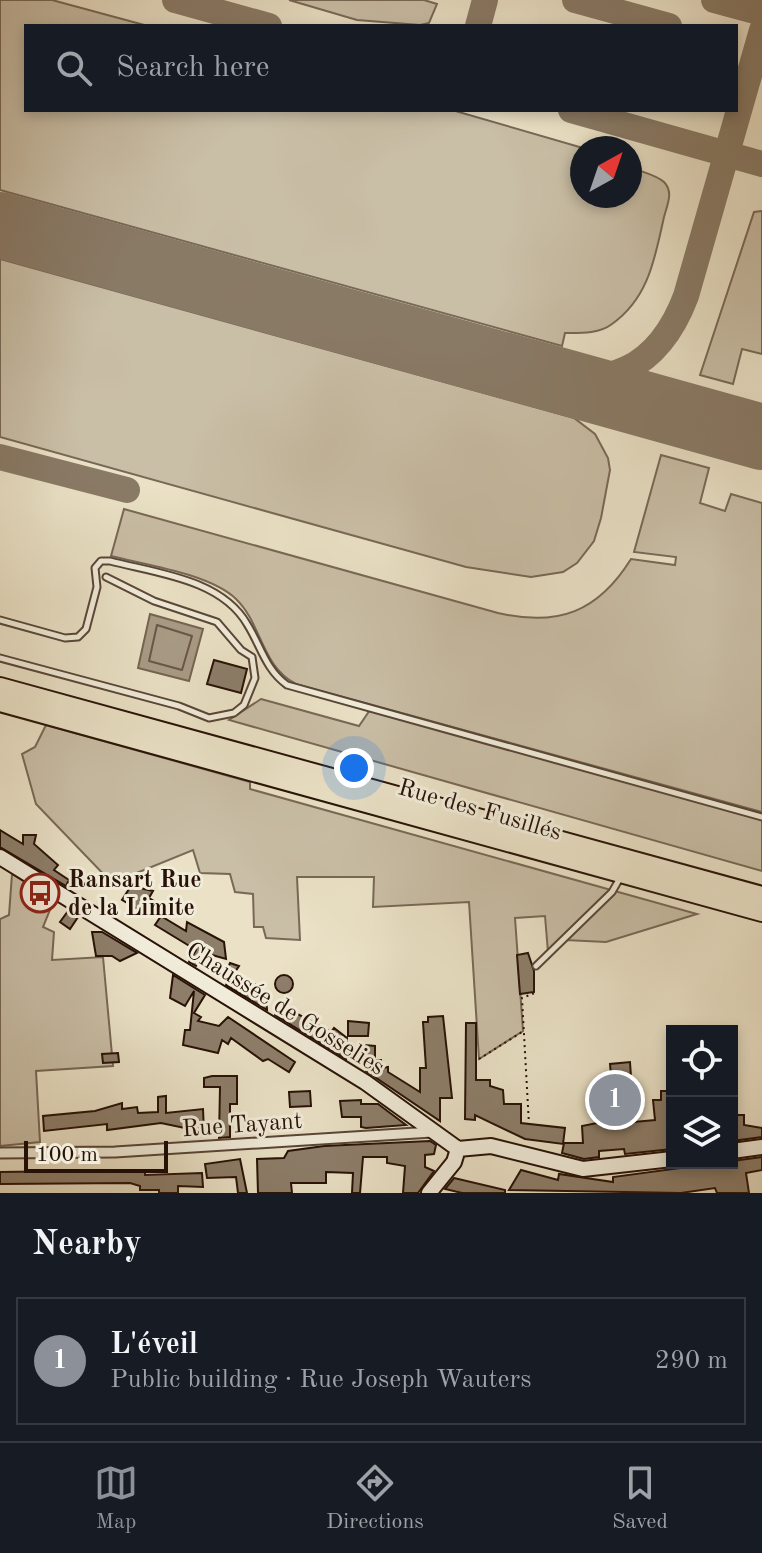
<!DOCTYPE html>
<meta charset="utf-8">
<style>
body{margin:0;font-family:"Old Standard TT",serif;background:#242831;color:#f1f3f6}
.controls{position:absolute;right:24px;bottom:24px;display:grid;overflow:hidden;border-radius:0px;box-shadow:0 4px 12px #0003}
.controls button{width:72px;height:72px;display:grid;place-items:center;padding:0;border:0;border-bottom:2px solid #363941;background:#171b24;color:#f1f3f6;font:40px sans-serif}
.compass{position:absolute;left:570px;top:136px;width:72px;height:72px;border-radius:50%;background:#171b24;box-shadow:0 4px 12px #0003;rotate:40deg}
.scale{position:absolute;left:24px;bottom:20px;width:144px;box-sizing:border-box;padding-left:8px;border:4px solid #281207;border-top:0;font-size:22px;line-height:28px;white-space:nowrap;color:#281207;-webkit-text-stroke:6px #f1ecda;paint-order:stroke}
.you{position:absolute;left:354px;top:768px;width:28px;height:28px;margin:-20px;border:6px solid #fff;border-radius:50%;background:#1a73e8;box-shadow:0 0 0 12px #1a73e833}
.badge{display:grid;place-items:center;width:52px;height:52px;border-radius:50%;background:#8c9099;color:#fff;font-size:26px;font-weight:700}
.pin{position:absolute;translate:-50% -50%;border:4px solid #fff;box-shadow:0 2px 8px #0006}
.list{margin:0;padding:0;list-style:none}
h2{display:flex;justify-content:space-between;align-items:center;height:104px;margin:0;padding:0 32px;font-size:34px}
h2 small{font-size:26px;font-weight:400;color:#9ea1a6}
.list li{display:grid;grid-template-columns:52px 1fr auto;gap:24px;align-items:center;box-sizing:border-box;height:128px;margin:0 16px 16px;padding:0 16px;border:2px solid #363941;border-radius:0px}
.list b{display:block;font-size:30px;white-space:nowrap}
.list p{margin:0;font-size:26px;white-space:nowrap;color:#9ea1a6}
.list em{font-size:26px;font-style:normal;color:#9ea1a6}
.icon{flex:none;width:44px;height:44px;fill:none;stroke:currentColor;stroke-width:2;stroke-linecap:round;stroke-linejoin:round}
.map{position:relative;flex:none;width:762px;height:1193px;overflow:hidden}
.search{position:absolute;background:#171b24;box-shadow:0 4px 12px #0003;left:24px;right:24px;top:24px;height:88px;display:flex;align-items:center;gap:20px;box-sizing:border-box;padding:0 28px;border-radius:0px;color:#9ea1a6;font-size:30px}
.sheet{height:248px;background:#171b24}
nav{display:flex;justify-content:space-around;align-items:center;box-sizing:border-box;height:112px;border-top:2px solid #363941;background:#171b24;font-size:22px;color:#9ea1a6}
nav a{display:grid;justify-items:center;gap:4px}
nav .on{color:#8c9099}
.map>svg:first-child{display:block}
.green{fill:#c9bea6;stroke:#786856;stroke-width:2}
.water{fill:#a89b85;stroke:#756453;stroke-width:2}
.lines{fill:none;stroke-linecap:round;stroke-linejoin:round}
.shore{stroke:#685646;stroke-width:2}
.taxiway{stroke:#897a66;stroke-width:26}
.runway{stroke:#897a66;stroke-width:66}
.building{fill:#8d7e6a;stroke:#281207;stroke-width:2}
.lane-casing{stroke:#584637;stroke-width:9}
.street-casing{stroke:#584637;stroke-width:13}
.secondary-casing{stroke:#281207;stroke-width:18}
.highway-casing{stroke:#281207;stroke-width:22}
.path{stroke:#281207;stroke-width:2;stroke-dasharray:2 4;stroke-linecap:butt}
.lane{stroke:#f1ecda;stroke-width:5}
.street{stroke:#f1ecda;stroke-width:9}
.secondary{stroke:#f1ecda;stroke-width:14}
.highway{stroke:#eae1c6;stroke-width:18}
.labels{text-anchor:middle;stroke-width:6;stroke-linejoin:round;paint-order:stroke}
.street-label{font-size:24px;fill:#281207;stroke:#f1ecda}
.poi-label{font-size:24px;font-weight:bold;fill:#281207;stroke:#f1ecda;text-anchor:start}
</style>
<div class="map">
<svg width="762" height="1193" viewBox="0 0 762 1193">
<rect width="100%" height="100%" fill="#eae1c6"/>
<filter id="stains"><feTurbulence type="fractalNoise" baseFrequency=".0025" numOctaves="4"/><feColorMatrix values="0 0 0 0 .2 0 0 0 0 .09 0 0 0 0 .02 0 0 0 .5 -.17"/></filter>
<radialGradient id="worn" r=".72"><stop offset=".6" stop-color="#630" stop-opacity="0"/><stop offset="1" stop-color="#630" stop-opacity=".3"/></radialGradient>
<path class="green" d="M0 0H52L148 26H26V110H452L583 148 582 196H630V167C639 171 657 175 664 182 674 192 667 205 664 217 655 257 649 298 612 324 599 334 580 333 565 333L562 346 0 190Z
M289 0H424L437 4 429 23 420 25 357 20Z
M762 211V354L742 349 733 384 700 375 754 212Z
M0 259 574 418 595 434 608 458 610 470 601 518 594 541 577 563 563 572 531 577 466 567 0 437Z
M661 455 709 468 700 503 725 511 731 494 762 503V812L296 684C261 666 262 624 236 599 210 574 146 565 111 556L124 509 498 613C558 627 598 612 631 559L675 565 676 557 634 552Z
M261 699 359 726 370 710 762 817V871L229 720Z
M46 725 250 782V789L697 914 606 942 565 940 548 952 545 916 515 918 523 1031 479 1059 469 902 373 907 374 877H297L300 940 266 938 263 927H254L253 894 235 892 230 874 200 873 193 850 112 883 36 804 22 754 35 747Z
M12 874 54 900 43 927 54 932 52 960 103 957 113 1066 36 1071 40 1142 0 1146V919L9 915Z"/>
<path class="water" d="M150 614 203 629 189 681 138 668Z"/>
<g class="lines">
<path class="shore" d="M157 625 192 636 182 670 149 661Z"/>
<path class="taxiway" d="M175 0 269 26
M575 0 669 26
M714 0 762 13
M478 26 485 0
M571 110 762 164
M532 372C607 391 658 370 686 296L762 30
M0 457 127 490"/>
<path class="runway" d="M0 225 762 437"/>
</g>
<path class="building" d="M214 660 247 669 241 693 207 684Z
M0 830 23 844V835H36L34 844 58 865 54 870 69 880 66 886 0 847Z
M131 886 153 891 149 898 154 901 146 914 122 900Z
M68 911 78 917 70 929 60 922Z
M161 916 186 931 187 922 224 942 226 959 205 953 196 966 189 962 196 950 155 925Z
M92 932H102L137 953 120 961 112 956H96Z
M528 953 534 971V992L520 994 517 955Z
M230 963 239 966 235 972 256 985V991L266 997 267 1010 226 985 232 972 227 970Z
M173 975 205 995 194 1013 201 1017 198 1021 219 1026 228 1017 295 1062 289 1072 268 1059 263 1061 231 1038 228 1044 222 1040 218 1053 183 1045 185 1030H190L194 991 185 1006 170 998Z
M275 984a9 9 0 1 1 18 0a9 9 0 1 1-18 0Z
M281 1005 331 1032 334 1028 347 1038 346 1059 275 1015Z
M443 1016 452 1098H440V1121L366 1071 365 1045 375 1046V1060H381L382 1068 388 1067V1072L420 1092V1068H426L423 1022H428V1017Z
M348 1021 369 1023 368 1036H348Z
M466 1023H476V1080H490V1086L503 1090 504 1104H521V1123L565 1128 563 1144 525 1139 475 1115V1120L465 1119Z
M118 1053 119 1062 103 1063 102 1054Z
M630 1062 634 1122 655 1120 653 1100H661V1091H668L672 1149 625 1154 624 1149 599 1151V1157L584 1159 562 1153 564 1143H583L582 1126 622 1118 619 1075 611 1076 610 1064Z
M212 1076H237V1104H230V1137L219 1138 220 1087H204V1078Z
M310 1091 311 1106 290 1107 289 1092Z
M166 1096V1113L203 1109 204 1132 161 1123 107 1130V1124L44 1131 43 1116 95 1111 122 1103V1109L137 1107 138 1113 158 1112V1097Z
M361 1100V1104H378L406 1125 366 1128 361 1127V1117H342L340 1101Z
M732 1115H744V1125L762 1128V1137L732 1141Z
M430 1141 436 1145 434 1154 425 1155V1167L434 1171 418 1193H403L405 1166 387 1163V1157H363L360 1193H352L353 1173 326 1172V1183H291L292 1193H258L257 1159 284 1158 288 1151 324 1146Z
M762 1157V1170L746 1173 749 1193H717L715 1188 681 1193 509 1190 521 1170 558 1180 559 1174 613 1182V1177Z
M240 1159 247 1193H238L236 1177 207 1178 205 1164Z
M145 1170V1175L202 1173 203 1187 178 1186V1193H159V1190H140V1186L130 1183 0 1184V1172Z
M454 1178 505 1190V1193H462L445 1189Z"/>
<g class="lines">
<g class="lane-casing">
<path id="lane" d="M106 577 154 601 217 622 241 650 252 657
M0 620 65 638 78 637 86 629 97 587 95 568 101 561H110C156 573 221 579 247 624 261 646 265 669 287 685L762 817
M0 658 179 706 209 718 234 713 244 705 255 678 252 657
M536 966 612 892 620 878"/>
</g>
<g class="street-casing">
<path id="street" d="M0 1153 115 1152 432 1132"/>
</g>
<g class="secondary-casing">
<path id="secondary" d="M0 857 365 1082 458 1149
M458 1149 491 1146 583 1169 672 1159
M732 1151 762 1147
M429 1193 454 1162 458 1149"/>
</g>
<g class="highway-casing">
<path id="highway" d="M0 687 762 896
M0 702 762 912"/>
</g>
<path class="path" d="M479 1059 522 1032
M529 1125 522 998 535 993"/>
<use href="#lane" class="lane"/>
<use href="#street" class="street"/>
<use href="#secondary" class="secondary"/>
<use href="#highway" class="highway"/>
</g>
<defs>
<g id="bus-ring" transform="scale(2)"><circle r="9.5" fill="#f1ecda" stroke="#8f2418" stroke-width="1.5"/><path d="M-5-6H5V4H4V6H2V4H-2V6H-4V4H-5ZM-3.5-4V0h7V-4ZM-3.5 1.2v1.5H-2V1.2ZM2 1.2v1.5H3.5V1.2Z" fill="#8f2418"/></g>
</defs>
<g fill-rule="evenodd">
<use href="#bus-ring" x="40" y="893"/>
</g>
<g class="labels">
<g class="street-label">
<text transform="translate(480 809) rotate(16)" y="8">Rue des Fusillés</text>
<text transform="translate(286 1008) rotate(32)" y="8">Chaussée de Gosselies</text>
<text transform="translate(242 1124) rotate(-4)" y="8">Rue Tayant</text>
</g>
<g class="poi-label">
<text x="68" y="887">Ransart Rue<tspan x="68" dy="28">de la Limite</tspan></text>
</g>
</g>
<rect width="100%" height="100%" filter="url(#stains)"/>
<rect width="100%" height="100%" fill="url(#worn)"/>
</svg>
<div class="controls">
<button><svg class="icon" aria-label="locate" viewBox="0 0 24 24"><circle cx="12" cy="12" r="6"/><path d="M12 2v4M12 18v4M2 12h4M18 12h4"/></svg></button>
<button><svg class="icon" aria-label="layers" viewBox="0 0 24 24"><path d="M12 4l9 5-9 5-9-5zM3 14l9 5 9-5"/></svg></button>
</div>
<svg class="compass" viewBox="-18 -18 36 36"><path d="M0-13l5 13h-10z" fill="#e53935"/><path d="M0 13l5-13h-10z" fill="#9ea1a6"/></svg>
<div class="scale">100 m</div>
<div class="you"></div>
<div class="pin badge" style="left:615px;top:1100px">1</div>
<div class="search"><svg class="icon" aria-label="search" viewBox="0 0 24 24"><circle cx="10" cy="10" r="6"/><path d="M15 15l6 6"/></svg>Search here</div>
</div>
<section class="sheet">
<h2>Nearby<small></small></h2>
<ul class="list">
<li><span class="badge">1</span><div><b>L'éveil</b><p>Public building · Rue Joseph Wauters</p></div><em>290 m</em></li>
</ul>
</section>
<nav>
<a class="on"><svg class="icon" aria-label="map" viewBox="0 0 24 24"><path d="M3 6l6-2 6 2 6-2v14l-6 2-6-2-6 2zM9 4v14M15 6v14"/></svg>Map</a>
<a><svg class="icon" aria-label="directions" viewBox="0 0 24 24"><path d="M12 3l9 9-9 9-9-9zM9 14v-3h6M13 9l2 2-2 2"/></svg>Directions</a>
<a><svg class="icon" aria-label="saved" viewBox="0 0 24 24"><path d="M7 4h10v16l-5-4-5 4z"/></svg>Saved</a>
</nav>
